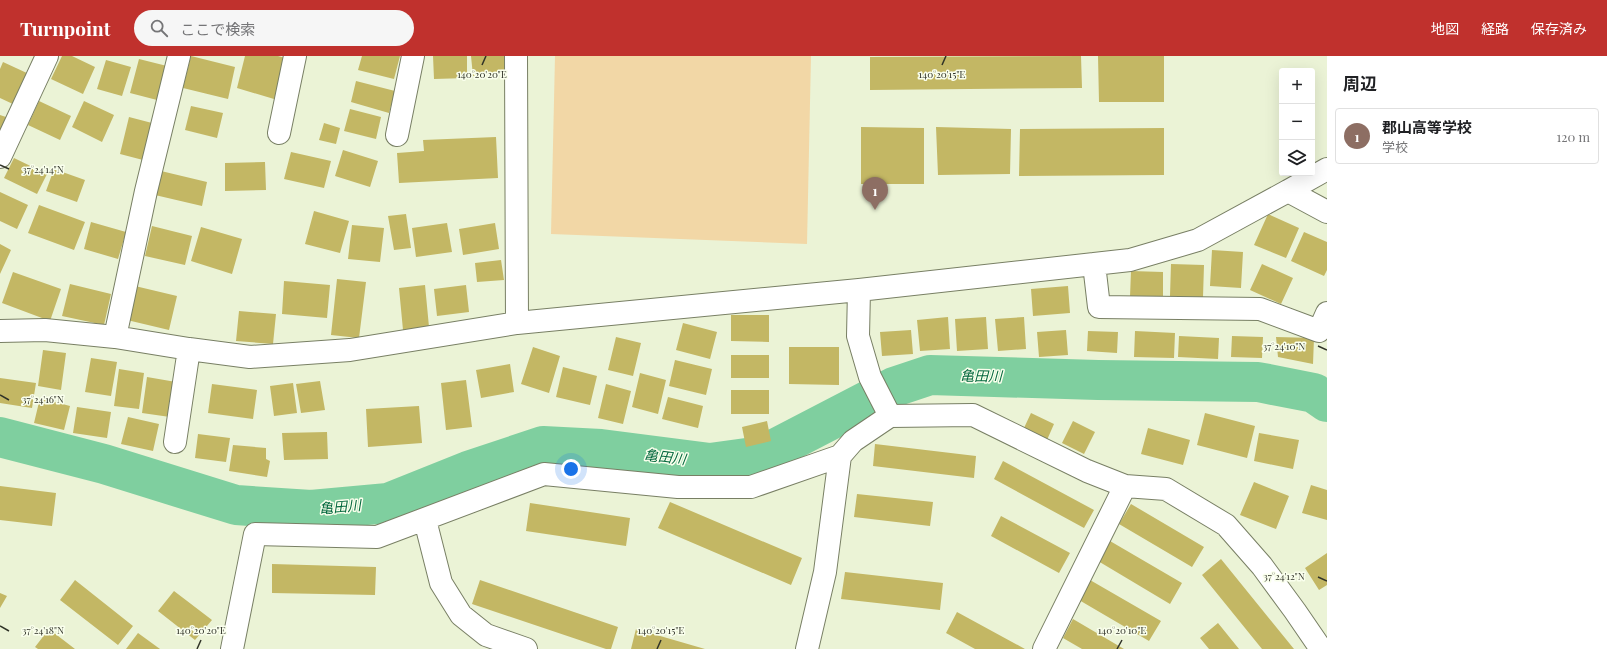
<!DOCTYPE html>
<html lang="ja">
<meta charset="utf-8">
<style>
body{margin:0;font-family:"Playfair Display","Noto Sans JP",serif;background:#f6f6f6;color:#202124}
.controls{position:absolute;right:12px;top:12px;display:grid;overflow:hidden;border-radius:4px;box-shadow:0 4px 16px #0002}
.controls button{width:36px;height:36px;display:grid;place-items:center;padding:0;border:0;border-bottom:1px solid #e0e0e0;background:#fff;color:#202124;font:20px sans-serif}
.you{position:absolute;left:571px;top:413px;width:14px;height:14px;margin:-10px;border:3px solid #fff;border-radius:50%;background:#1a73e8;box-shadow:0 0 0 6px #1a73e833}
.badge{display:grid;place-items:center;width:26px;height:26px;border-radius:50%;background:#c0312d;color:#fff;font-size:13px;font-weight:700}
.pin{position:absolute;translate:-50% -33px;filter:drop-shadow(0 1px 2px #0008)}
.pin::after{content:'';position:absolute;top:21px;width:14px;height:12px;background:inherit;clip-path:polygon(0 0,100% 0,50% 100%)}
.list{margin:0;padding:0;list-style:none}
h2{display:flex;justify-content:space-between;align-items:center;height:52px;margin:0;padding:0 16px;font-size:17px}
h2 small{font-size:13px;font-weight:400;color:#757577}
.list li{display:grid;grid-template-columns:26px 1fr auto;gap:12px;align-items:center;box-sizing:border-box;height:56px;margin:0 8px 8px;padding:0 8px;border:1px solid #e0e0e0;border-radius:4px}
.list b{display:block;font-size:15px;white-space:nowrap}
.list p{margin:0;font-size:13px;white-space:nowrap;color:#757577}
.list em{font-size:13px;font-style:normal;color:#757577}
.icon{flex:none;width:22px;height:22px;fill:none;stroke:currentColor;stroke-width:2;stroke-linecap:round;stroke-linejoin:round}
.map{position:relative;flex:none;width:1327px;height:593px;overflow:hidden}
header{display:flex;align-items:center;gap:24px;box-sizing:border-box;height:56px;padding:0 20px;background:#c0312d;color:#fff}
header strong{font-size:19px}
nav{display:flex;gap:22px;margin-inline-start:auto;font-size:14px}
.search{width:280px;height:36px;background:#f6f6f6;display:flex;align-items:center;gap:10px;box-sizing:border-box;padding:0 14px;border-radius:22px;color:#757577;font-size:15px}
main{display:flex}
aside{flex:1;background:#fff}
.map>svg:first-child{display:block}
.green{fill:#f2d7a6}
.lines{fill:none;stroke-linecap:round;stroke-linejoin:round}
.river{stroke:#7fcf9f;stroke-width:40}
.building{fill:#c3b764}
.minor-casing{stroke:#787f64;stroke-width:24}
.minor{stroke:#fff;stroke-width:22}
.ticks{fill:none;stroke:#303328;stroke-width:1.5}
.labels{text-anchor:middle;stroke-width:3;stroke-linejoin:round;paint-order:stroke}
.water-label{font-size:14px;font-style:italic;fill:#04693e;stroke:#faffed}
.ticks-label{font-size:10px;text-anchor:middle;fill:#303328;stroke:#faffed;stroke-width:3;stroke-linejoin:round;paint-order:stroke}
</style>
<header>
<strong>Turnpoint</strong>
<div class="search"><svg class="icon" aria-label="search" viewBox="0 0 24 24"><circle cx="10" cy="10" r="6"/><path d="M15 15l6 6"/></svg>ここで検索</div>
<nav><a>地図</a><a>経路</a><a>保存済み</a></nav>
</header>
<main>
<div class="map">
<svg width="1327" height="593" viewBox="0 0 1327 593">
<rect width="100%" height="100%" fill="#ebf3d6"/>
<path class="green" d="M555 0H811L807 188 551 178Z"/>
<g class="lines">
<path class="river" d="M0 381 104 408 236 449 311 454 388 447 468 415 543 390 601 393 710 407 761 400 894 331 930 319 1098 324 1258 326 1314 337 1327 346"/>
</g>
<path class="building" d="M62 0H72L95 11 83 38 51 23Z
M191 0 235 11 228 43 183 32Z
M245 0H278L285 2 274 43 237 32Z
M362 0H400L394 23 358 14Z
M433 0H467V22L434 23Z
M471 0H504L505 18 473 20Z
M1081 0 1082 32 870 34V1Z
M1098 0H1164V46H1099Z
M139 3 167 10 157 44 130 37Z
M106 4 131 11 122 40 97 33Z
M3 6 29 18 15 49 0 42V13Z
M356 25 395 35 389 57 351 46Z
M39 45 71 60 60 84 28 69Z
M84 45 114 59 102 86 72 71Z
M191 50 223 57 217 82 185 74Z
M350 53 381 61 376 83 344 75Z
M0 59 6 61 0 75Z
M129 61 152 67 143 104 120 98Z
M324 67 340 72 336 88 319 84Z
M861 71 924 72V128H861Z
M936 71 1011 73 1010 118 938 119Z
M1164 72V119L1019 120 1020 73Z
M496 81 498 122 399 127 397 97 424 95 423 84Z
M343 94 378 105 370 131 335 120Z
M291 96 331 105 324 132 284 123Z
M14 102 47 118 37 138 4 122Z
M265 106 266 134 225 135V107Z
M54 113 85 124 77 146 46 135Z
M161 115 207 126 202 150 155 139Z
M0 136 28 149 17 173 0 165Z
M39 149 85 166 74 194 28 177Z
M314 155 349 165 340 197 305 188Z
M406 158 411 192 394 194 388 160Z
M1268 158 1299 172 1286 202 1254 189Z
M91 166 126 176 118 203 84 193Z
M447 167 452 196 416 201 412 172Z
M495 167 499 193 463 199 459 173Z
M352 169 384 172 380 206 348 203Z
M152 170 192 180 185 209 145 200Z
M201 171 242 183 232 218 191 205Z
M1304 176 1327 186V214L1324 220 1291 205Z
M0 188 11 194 0 218Z
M1212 194 1243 196 1241 232 1210 230Z
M501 204 504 224 477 226 475 207Z
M1171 208 1204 209 1203 241 1170 240Z
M1262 208 1293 222 1281 248 1250 234Z
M1131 215 1163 216V242L1130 241Z
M13 216 61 233 50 265 2 247Z
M337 223 366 226 359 282 331 279Z
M284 225 330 229 327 262 282 258Z
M70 228 111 238 104 269 62 260Z
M425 229 429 271 403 274 399 232Z
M466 229 469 256 437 260 434 233Z
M135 230 177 240 169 274 127 264Z
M1068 230 1070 257 1033 260 1031 233Z
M239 255 276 258 273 288 236 285Z
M731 259H769V286L731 285Z
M948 261 950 293 920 295 917 264Z
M986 261 988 293 957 295 955 263Z
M1024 261 1026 293 998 295 995 263Z
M683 267 717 276 710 303 676 294Z
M911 274 913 298 882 300 880 276Z
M1066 274 1068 299 1039 301 1037 276Z
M1088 275 1118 276 1117 297 1087 295Z
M1135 275 1175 277 1174 302 1134 301Z
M1179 280 1219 282 1218 303 1178 301Z
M1232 280 1263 281 1262 302 1231 301Z
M616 281 641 287 633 320 608 314Z
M1276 281 1314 282 1313 308 1278 301Z
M533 291 560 300 549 337 521 328Z
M789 291H839V329L789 328Z
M43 294 66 297 61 334 38 330Z
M731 299H769V322H731Z
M91 302 117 306 111 340 85 336Z
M675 304 712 313 706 339 669 330Z
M510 308 514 336 481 342 476 314Z
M563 311 597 320 590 349 556 341Z
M119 313 144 317 139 353 114 350Z
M640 317 666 324 658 358 632 351Z
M147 321 176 326 170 361 142 357Z
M0 322 36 327 32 352 0 347Z
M466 324 472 371 446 374 441 327Z
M320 325 325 354 301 357 296 328Z
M293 327 297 357 274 360 270 330Z
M212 328 257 334 253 363 208 357Z
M606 328 631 335 623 368 598 362Z
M731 334H769V358H731Z
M668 341 703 350 698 372 662 363Z
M40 342 70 350 64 374 34 367Z
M419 350 422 387 368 391 366 353Z
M77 351 111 356 107 382 73 377Z
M1031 357 1054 368 1047 384 1024 372Z
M1205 357 1255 370 1247 402 1197 389Z
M128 361 159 368 153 395 121 388Z
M767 365 771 385 746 391 742 371Z
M1073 365 1095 376 1084 398 1062 387Z
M1148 372 1190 384 1183 409 1141 398Z
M327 376 328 403 284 404 282 377Z
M1259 377 1299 384 1293 413 1254 405Z
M198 378 230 382 226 406 195 402Z
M875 388 976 400 974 422 873 410Z
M233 389 266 392V403L270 405 267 421 229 415Z
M1003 405 1094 454 1084 472 994 423Z
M1254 426 1289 440 1276 473 1240 459Z
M1311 429 1327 434V464L1302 457Z
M0 430 56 437 52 470 0 464Z
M857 438 933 446 930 470 854 461Z
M670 446 802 502 791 529 658 472Z
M530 447 630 462 626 490 526 475Z
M1131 448 1204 491 1192 511 1119 468Z
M1001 460 1070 497 1059 517 991 480Z
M1110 485 1182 527 1170 548 1098 505Z
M1327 497V529L1319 534 1305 512Z
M1221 503 1294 593H1262L1202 519Z
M272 508 376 511 375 539 272 537Z
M845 516 943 527 940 554 841 543Z
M75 524 133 570 118 589 60 544Z
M480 524 618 571 611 593H606L472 548Z
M1090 524 1161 565 1149 585 1079 544Z
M174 535 212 564 195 584 158 555Z
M0 537 7 540 0 552Z
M957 556 1025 593H975L946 577Z
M1073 563 1124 593H1082L1063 582Z
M1218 567 1239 593H1209L1200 582Z
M49 573 75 593H38L35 591Z
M636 573 705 593H631Z
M138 577 160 593H126Z"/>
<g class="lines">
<g class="minor-casing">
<path id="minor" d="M516 0 517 267
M279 77 295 0
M397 79 413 0
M0 101 47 0
M1288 135 1327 113
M1094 208 1099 251 1260 253 1319 275 1327 257
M859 234 858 280 870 321 890 360
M0 275 45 274 115 281 189 293 250 301 350 294 517 267 859 234 1130 204 1198 184 1288 135 1327 156
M115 281 146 135 179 0
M175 386 189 293
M425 464 441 527 461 559 486 579 526 593
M232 593 255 478 377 481 544 418 678 431H751L840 400
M807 593 825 516 840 400 853 385 890 360 973 359 1087 415 1125 430 1166 433 1226 469 1262 510 1295 555 1321 593
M1044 593 1125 430"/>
</g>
<use href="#minor" class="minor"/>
</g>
<path class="ticks" d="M482 9 486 0M942 9 946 0M0 109 9 113M1318 290 1327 294M0 339 9 344M1318 521 1327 525M0 570 9 575M197 593 201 584M657 593 661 584M1117 593 1122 584"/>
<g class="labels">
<g class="water-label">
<text transform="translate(981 320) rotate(1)" y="5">亀田川</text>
<text transform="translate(665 401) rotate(7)" y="5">亀田川</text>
<text transform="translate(340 451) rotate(-5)" y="5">亀田川</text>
</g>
</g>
<g class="ticks-label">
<text x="482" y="22">140°20'20"E</text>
<text x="942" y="22">140°20'15"E</text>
<text x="43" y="117">37°24'14"N</text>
<text x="1284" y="294">37°24'10"N</text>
<text x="43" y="347">37°24'16"N</text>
<text x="1284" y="524">37°24'12"N</text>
<text x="201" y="578">140°20'20"E</text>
<text x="661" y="578">140°20'15"E</text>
<text x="1122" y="578">140°20'10"E</text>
<text x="43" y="578">37°24'18"N</text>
</g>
</svg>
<div class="controls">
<button>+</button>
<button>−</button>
<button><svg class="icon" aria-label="layers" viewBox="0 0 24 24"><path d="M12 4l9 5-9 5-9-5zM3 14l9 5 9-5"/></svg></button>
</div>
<div class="you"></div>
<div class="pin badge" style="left:875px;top:154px;background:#8d6e63">1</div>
</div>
<aside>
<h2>周辺<small></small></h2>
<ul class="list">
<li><span class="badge" style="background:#8d6e63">1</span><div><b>郡山高等学校</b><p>学校</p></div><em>120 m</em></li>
</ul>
</aside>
</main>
